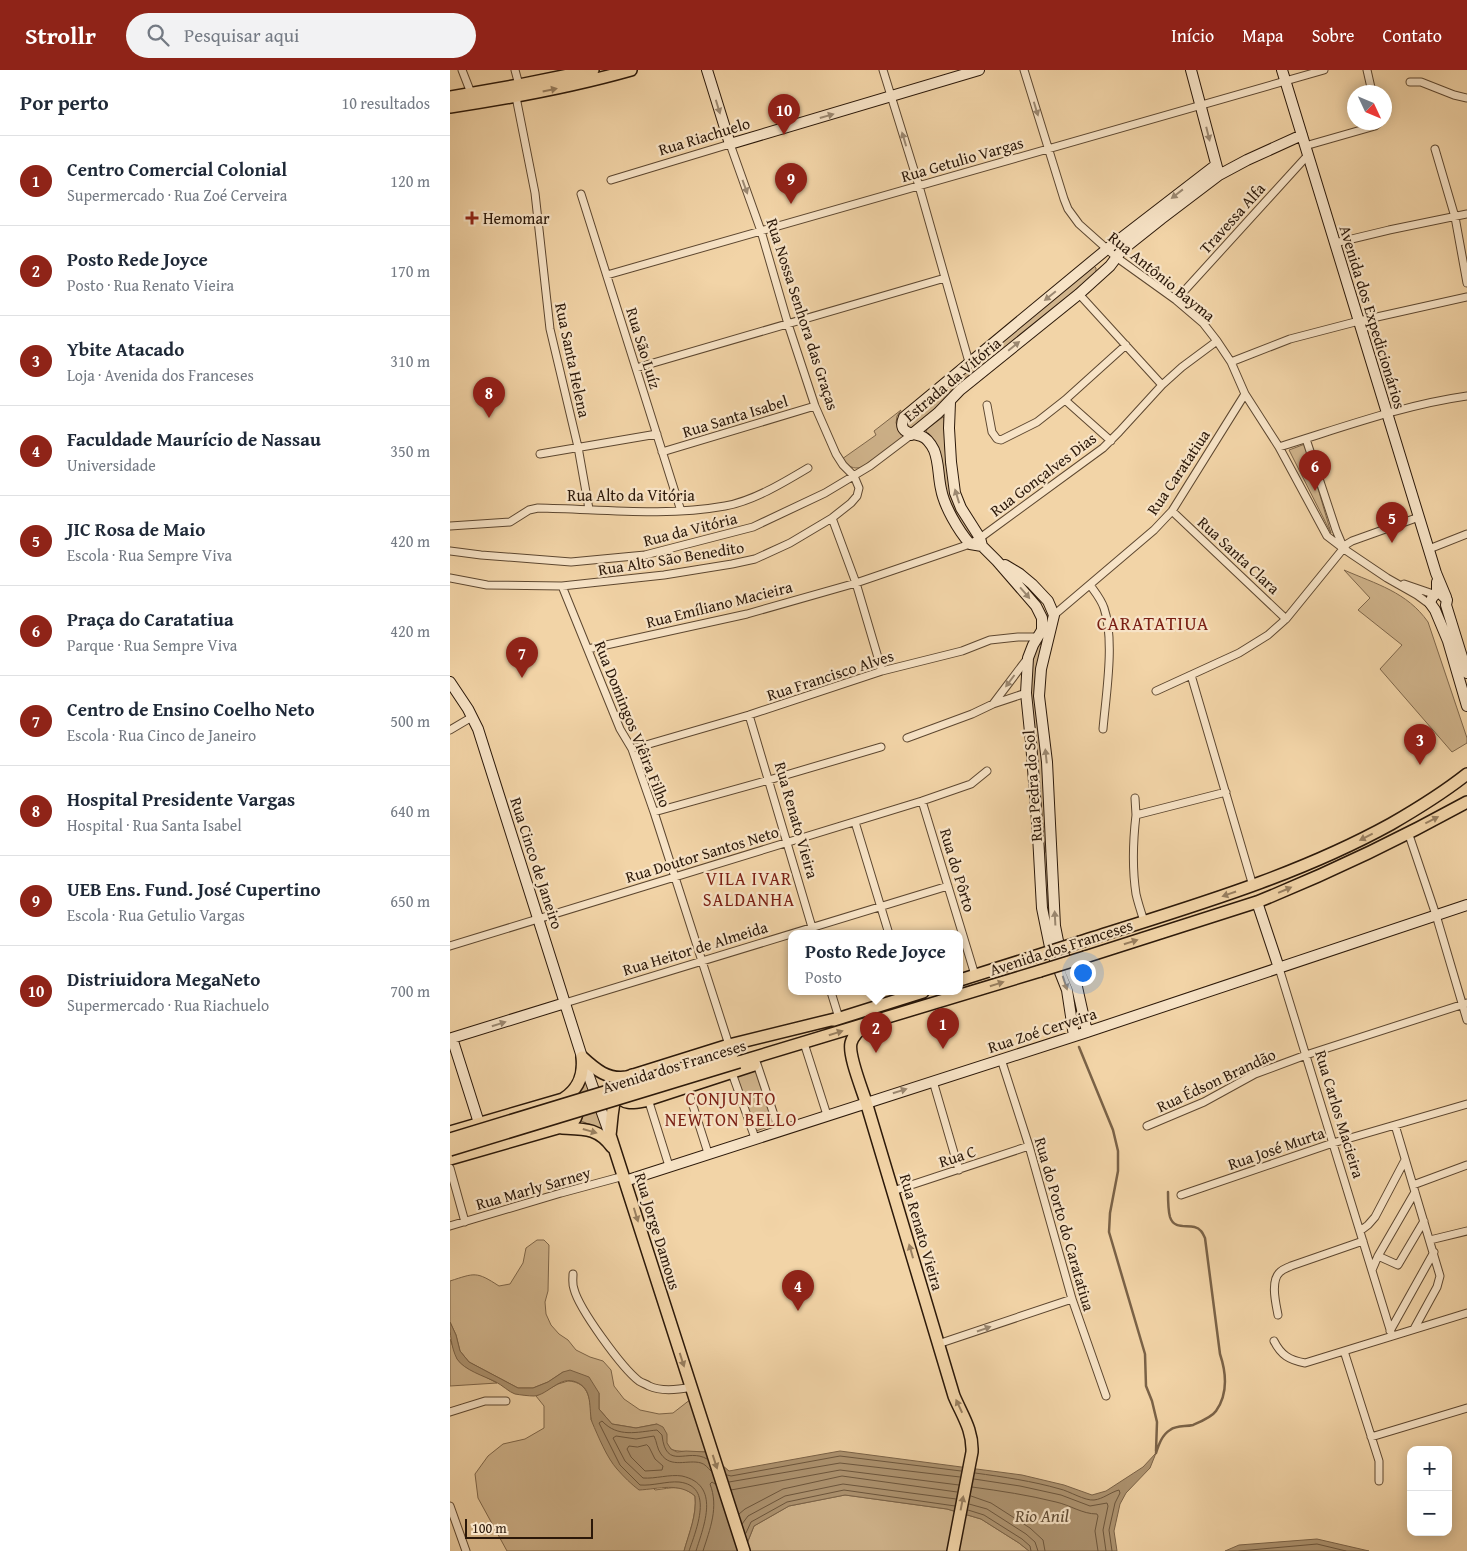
<!DOCTYPE html>
<html lang="pt">
<meta charset="utf-8">
<style>
body{margin:0;font-family:"Gentium Book Plus",serif;background:#f2f2f3;color:#1f2937}
.controls{position:absolute;right:15px;bottom:15px;display:grid;overflow:hidden;border-radius:10px;box-shadow:0 2px 12px #0003}
.controls button{width:45px;height:45px;display:grid;place-items:center;padding:0;border:0;border-bottom:1px solid #e0e1e3;background:#fff;color:#1f2937;font:25px sans-serif}
.compass{position:absolute;left:897px;top:15px;width:45px;height:45px;border-radius:50%;background:#fff;box-shadow:0 2px 12px #0003;rotate:134deg}
.scale{position:absolute;left:15px;bottom:12px;width:128px;box-sizing:border-box;padding-left:5px;border:2px solid #2b1809;border-top:0;font-size:14px;line-height:18px;white-space:nowrap;color:#2b1809;-webkit-text-stroke:4px #f7e3c6;paint-order:stroke}
.you{position:absolute;left:632px;top:902px;width:18px;height:18px;margin:-12px;border:4px solid #fff;border-radius:50%;background:#1a73e8;box-shadow:0 0 0 8px #1a73e833}
.badge{display:grid;place-items:center;width:32px;height:32px;border-radius:50%;background:#8f2418;color:#fff;font-size:16px;font-weight:700}
.pin{position:absolute;translate:-50% -41px;filter:drop-shadow(0 1px 2px #0008)}
.pin::after{content:'';position:absolute;top:26px;width:18px;height:15px;background:inherit;clip-path:polygon(0 0,100% 0,50% 100%)}
.popup{position:absolute;left:338px;top:860px;width:175px;height:65px;box-sizing:border-box;display:grid;place-content:center;border-radius:10px;background:#fff;filter:drop-shadow(0 1px 4px #0005);font-size:16px;white-space:nowrap;color:#747a83}
.popup b{font-size:19px;color:#1f2937}
.popup::after{content:'';position:absolute;left:50%;top:100%;margin-left:-10px;border:10px solid transparent;border-top-color:#fff}
.list{margin:0;padding:0;list-style:none}
h2{display:flex;justify-content:space-between;align-items:center;height:65px;margin:0;padding:0 20px;font-size:21px}
h2 small{font-size:16px;font-weight:400;color:#747a83}
.list li{display:grid;grid-template-columns:32px 1fr auto;gap:15px;align-items:center;box-sizing:border-box;height:90px;padding:0 20px;border-top:1px solid #e0e1e3}
.list b{display:block;font-size:19px;white-space:nowrap}
.list p{margin:0;font-size:16px;white-space:nowrap;color:#747a83}
.list em{font-size:16px;font-style:normal;color:#747a83}
.icon{flex:none;width:28px;height:28px;fill:none;stroke:currentColor;stroke-width:2;stroke-linecap:round;stroke-linejoin:round}
.map{position:relative;flex:none;width:1017px;height:1481px;overflow:hidden}
header{display:flex;align-items:center;gap:30px;box-sizing:border-box;height:70px;padding:0 25px;background:#8f2418;color:#fff}
header strong{font-size:24px}
nav{display:flex;gap:28px;margin-inline-start:auto;font-size:18px}
.search{width:350px;height:45px;background:#f2f2f3;display:flex;align-items:center;gap:12px;box-sizing:border-box;padding:0 18px;border-radius:28px;color:#747a83;font-size:19px}
main{display:flex}
aside{flex:1;background:#fff}
.map>svg:first-child{display:block}
.green{fill:#d0b48c;stroke:#7e664a}
.water{fill:#ae9471;stroke:#7a6247}
.lines{fill:none;stroke-linecap:round;stroke-linejoin:round}
.shore{stroke:#6c563d;stroke-width:1}
.stream{stroke:#7a6247;stroke-width:2.5}
.street-casing{stroke:#5d4730;stroke-width:9}
.secondary-casing{stroke:#2b1809;stroke-width:12}
.primary-casing{stroke:#2b1809;stroke-width:14}
.street{stroke:#f7e3c6;stroke-width:7}
.secondary{stroke:#f7e3c6;stroke-width:10}
.primary{stroke:#f2d4a7;stroke-width:11}
.primary-bridge-casing{stroke:#2b1809;stroke-width:14;stroke-linecap:butt}
.primary-bridge{stroke:#f2d4a7;stroke-width:11}
.oneway{fill:#987f60}
.oneway2{fill:#9b8871}
.poi-dot{fill:#8f2418;stroke:#f7e3c6;stroke-width:2}
.labels{text-anchor:middle;stroke-width:4.5;stroke-linejoin:round;paint-order:stroke}
.street-label{font-size:16px;fill:#2b1809;stroke:#f7e3c6}
.poi-label{font-size:16px;fill:#2b1809;stroke:#f7e3c6;text-anchor:start}
.neighbourhood-label{font-size:18px;letter-spacing:1px;fill:#7a1f14;stroke:#f7e3c6}
.water-label{font-size:18px;font-style:italic;fill:#5f4a33;stroke:#f7e3c6}
.quarter-label{font-size:19px;letter-spacing:1px;fill:#7a1f14;stroke:#f7e3c6}
</style>
<header>
<strong>Strollr</strong>
<div class="search"><svg class="icon" aria-label="search" viewBox="0 0 24 24"><circle cx="10" cy="10" r="6"/><path d="M15 15l6 6"/></svg>Pesquisar aqui</div>
<nav><a>Início</a><a>Mapa</a><a>Sobre</a><a>Contato</a></nav>
</header>
<main>
<aside>
<h2>Por perto<small>10 resultados</small></h2>
<ul class="list">
<li><span class="badge">1</span><div><b>Centro Comercial Colonial</b><p>Supermercado · Rua Zoé Cerveira</p></div><em>120 m</em></li>
<li><span class="badge">2</span><div><b>Posto Rede Joyce</b><p>Posto · Rua Renato Vieira</p></div><em>170 m</em></li>
<li><span class="badge">3</span><div><b>Ybite Atacado</b><p>Loja · Avenida dos Franceses</p></div><em>310 m</em></li>
<li><span class="badge">4</span><div><b>Faculdade Maurício de Nassau</b><p>Universidade</p></div><em>350 m</em></li>
<li><span class="badge">5</span><div><b>JIC Rosa de Maio</b><p>Escola · Rua Sempre Viva</p></div><em>420 m</em></li>
<li><span class="badge">6</span><div><b>Praça do Caratatiua</b><p>Parque · Rua Sempre Viva</p></div><em>420 m</em></li>
<li><span class="badge">7</span><div><b>Centro de Ensino Coelho Neto</b><p>Escola · Rua Cinco de Janeiro</p></div><em>500 m</em></li>
<li><span class="badge">8</span><div><b>Hospital Presidente Vargas</b><p>Hospital · Rua Santa Isabel</p></div><em>640 m</em></li>
<li><span class="badge">9</span><div><b>UEB Ens. Fund. José Cupertino</b><p>Escola · Rua Getulio Vargas</p></div><em>650 m</em></li>
<li><span class="badge">10</span><div><b>Distriuidora MegaNeto</b><p>Supermercado · Rua Riachuelo</p></div><em>700 m</em></li>
</ul>
</aside>
<div class="map">
<svg width="1017" height="1481" viewBox="0 0 1017 1481">
<rect width="100%" height="100%" fill="#f2d4a7"/>
<filter id="stains"><feTurbulence type="fractalNoise" baseFrequency=".004" numOctaves="4"/><feColorMatrix values="0 0 0 0 .2 0 0 0 0 .09 0 0 0 0 .02 0 0 0 .5 -.17"/></filter>
<radialGradient id="worn" r=".72"><stop offset=".6" stop-color="#630" stop-opacity="0"/><stop offset="1" stop-color="#630" stop-opacity=".3"/></radialGradient>
<path class="green" d="M644 196 646 198V203L484 342 463 359 458 357 456 350Z
M451 340 447 346 446 353 453 365V368L412 397C403 400 398 396 392 389L426 365 424 361Z
M493 347 494 348 496 395 523 464V467L519 469 498 427 476 363 477 359Z
M855 374 881 463 839 380Z
M894 500C926 514 957 522 978 552L1017 668V673L1002 682 930 599 952 575 908 540 920 528Z
M588 574 593 575 594 713 598 786C594 781 594 772 590 765L579 624 581 594Z
M305 1000 324 1055 306 1061 287 1006Z
M135 1009 153 1058 152 1059 131 1051 122 1027Z
M87 1170H94L99 1175 98 1221 95 1232 96 1244 101 1255 109 1264 118 1270 126 1280 140 1287 153 1291 161 1300 164 1316 174 1329 190 1340 209 1344 223 1343 241 1329 257 1382C250 1382 224 1382 221 1379 216 1374 211 1361 207 1354L186 1358 162 1354 149 1339V1323L113 1302 98 1312 83 1318H68L19 1292 10 1281 6 1265 0 1252V1211C25 1203 26 1201 49 1216L60 1214 73 1193 76 1178Z
M0 1269 8 1290 17 1297 47 1313 0 1316Z
M118 1311C140 1312 141 1332 141 1350L205 1420C222 1418 231 1414 245 1426 247 1445 239 1463 234 1481H57L28 1428 25 1404 38 1386 53 1374 75 1369 94 1358V1336L86 1326 108 1314Z
M395 1425 497 1439 531 1449 569 1473 579 1481H294L304 1456 339 1436Z"/>
<path class="water" d="M0 1252 6 1265 10 1281 19 1292 68 1318H83L98 1312 113 1302 120 1300 139 1307 149 1323V1339L162 1354 186 1358 207 1354 213 1357 217 1364V1373L221 1379 227 1382 236 1381 257 1382 279 1401 390 1381 572 1405 614 1415 642 1425 656 1421 693 1397 706 1383 700 1398 676 1423 670 1434 664 1461 667 1481H579L569 1473 531 1449 497 1439 395 1425 339 1436 304 1456 294 1481H234C239 1463 247 1445 245 1426 229 1412 209 1419 189 1420 181 1414 174 1407 167 1399 157 1388 148 1366 142 1352 138 1339 144 1319 126 1312 110 1305 98 1325 84 1326 79 1326 71 1325 65 1324 59 1322 52 1315 46 1312 34 1306 14 1300 7 1289 1 1277 0 1264 0 1252Z
M867 1469 919 1481H775L789 1475Z"/>
<g class="lines">
<path class="shore" d="M197 1375 199 1377 205 1389 213 1396 212 1400 195 1401 181 1387 177 1379 179 1376 187 1377Z
M525 1403C554 1407 582 1411 610 1419 619 1421 635 1431 644 1430 653 1429 661 1422 669 1420L670 1423 665 1433 659 1460 662 1481
M277 1405 281 1406 390 1386 511 1401
M524 1409 570 1416 611 1425 640 1436 657 1433 658 1436 653 1460 656 1481
M279 1412 390 1393 510 1407
M522 1417C551 1421 578 1425 606 1432 620 1435 632 1444 647 1444L648 1446 645 1461 648 1481
M281 1420 390 1400 509 1415
M521 1426 541 1433 580 1458 593 1470 595 1481
M519 1434 537 1439 576 1464 585 1472 588 1481
M518 1440 534 1445 572 1469 580 1476 581 1481
M289 1444 295 1439 333 1419 392 1406 507 1422
M292 1454 298 1446 335 1426 393 1414 506 1429
M296 1463 301 1452 337 1432 394 1420 505 1436
M239 1481C246 1460 265 1416 229 1412 217 1411 203 1416 190 1415L170 1395 149 1353 152 1351C168 1368 187 1362 207 1360L212 1365C216 1402 238 1377 257 1389
M246 1481C254 1455 271 1415 232 1406 220 1404 205 1409 193 1408L175 1391 163 1368 166 1366 186 1369 204 1366C207 1372 207 1379 211 1384 221 1399 238 1389 251 1393 255 1394 258 1398 261 1401
M253 1481C260 1459 269 1437 260 1414L262 1412 265 1414
M789 1481 867 1474 896 1481"/>
<path class="stream" d="M629 977 663 1060 668 1081V1101L660 1143 659 1162 695 1284 696 1316 702 1331 707 1352 706 1381
M706 1383C709 1374 712 1365 720 1360 727 1355 735 1357 743 1355 750 1352 762 1347 766 1341 778 1324 776 1302 770 1284L755 1168C754 1166 753 1163 751 1161 743 1151 725 1163 720 1147 718 1140 718 1129 718 1122"/>
<g class="street-casing">
<path id="street" d="M12 0 21 23
M65 0 69 15
M433 0 469 116 519 292
M574 0 614 129 618 139 629 154 666 187 726 230 753 253 767 271 781 292 795 324 829 377 877 466 894 479 937 508 967 525 982 536
M917 0 922 22
M960 12H971L1004 25 1017 28
M66 27 85 123 100 259 128 377 139 439
M855 76 925 56 930 52
M985 79 1005 147 1017 213
M131 124 231 441
M885 173 939 160 1017 144
M157 205 874 0
M629 224 712 315
M726 230 858 85
M781 292 840 269 909 251 1017 227
M186 298 495 208
M615 330 661 371
M537 335 542 362 547 369 551 370 587 352 615 330 676 275
M856 369 886 460 894 479
M829 377C891 358 953 335 1017 326
M212 382 365 336
M90 384 207 364
M722 441 836 549
M382 448 406 513 432 601
M0 456 60 452 79 440 88 438C150 439 214 447 275 436 303 431 333 413 358 398
M979 479 1017 464
M0 481 31 485 121 492 195 485 303 457 375 423 420 396 461 365
M0 508 37 515 112 516 214 505 282 494 305 489 340 473 382 448 401 433 407 426 409 418 404 406 393 395 386 384 365 336 338 254 311 161 280 74 161 110
M954 514 986 525
M640 515C645 522 651 529 654 538 665 570 656 625 653 659
M112 516 170 659 182 679 204 742 279 975
M604 545 704 460 722 441 795 324
M138 579 297 544 406 513 520 474 530 468 653 378 669 362 712 315 732 297 767 271
M741 605 803 816
M706 621 789 583 818 565 836 549 897 474 902 471 969 447
M543 634 577 589
M299 645 364 864
M0 660 22 647
M457 668 522 644 543 634 576 623
M182 679 299 645 432 601 512 581 540 570 568 567H588
M685 728 686 745
M472 731 525 905
M204 742 319 710 431 677
M405 752 439 864
M958 762 986 845 1017 950
M694 851C691 842 688 833 686 824 682 798 683 771 686 745L776 722
M0 876 472 731 521 714 537 701
M829 898 942 1266
M381 922 389 948
M115 933 498 816
M354 973 377 1045
M551 989 579 1076 622 1229 656 1326
M307 994 329 1060
M282 1003 305 1068
M483 1011 509 1100
M237 1017 258 1083
M198 1029 219 1096
M945 1055 990 1206 987 1217 964 1259
M697 1056 754 1032 805 1004 856 985 1017 933
M0 1098 15 1152
M963 1115 1017 1095
M443 1121 579 1076
M731 1125 883 1073 1017 1034
M0 1156 111 1123 174 1106
M910 1161 918 1155 925 1147 955 1090
M980 1170 1017 1161
M928 1186 948 1195 974 1151
M922 1200 928 1186 965 1122
M123 1204C123 1209 122 1214 124 1219 129 1239 172 1298 189 1311 192 1313 196 1314 199 1316 212 1322 227 1320 241 1317
M828 1245C826 1234 820 1211 830 1202 833 1199 837 1198 841 1196L913 1171
M940 1261 984 1182
M824 1271C831 1285 839 1290 855 1293L1017 1243
M488 1274 622 1229
M894 1281 929 1391V1411
M0 1342 35 1331H56
M921 1367 1017 1338
M0 1436 16 1481"/>
</g>
<g class="secondary-casing">
<path id="secondary" d="M257 0 280 74 529 0
M741 0 768 101
M832 0 986 503 996 527
M500 332 499 358 501 392 505 423 511 438 530 468 532 476 547 491 586 536 592 548V560L583 575 578 588 576 623 581 672 588 765 592 838 600 877 617 920 624 966
M461 365 488 343 510 320 629 224 660 196 672 180 711 149 769 105 797 90 852 65
M532 476 520 474C508 460 494 436 491 419 488 406 489 392 484 380 481 374 477 368 471 366 461 363 447 363 454 347L657 179 766 95
M555 495 570 504 582 514 598 531 604 545 591 599 589 626 597 692 605 856 608 871 627 917 637 962
M987 512V522L982 528 980 533 985 540 998 571 1017 636
M992 525 997 530 996 535 1017 603
M0 612 18 639 28 659 132 987 160 1065
M807 832 829 898
M29 1053 2 968 115 933
M175 1111 634 963 1017 835"/>
</g>
<g class="primary-casing">
<path id="primary" d="M0 27 69 15 143 0
M0 37C61 28 121 17 181 0
M630 872C736 838 843 808 941 754 967 739 993 723 1017 704
M635 887 807 832C879 803 950 769 1017 732
M510 910 586 886
M384 950 473 922
M416 954C410 959 403 965 401 973 398 985 412 1019 416 1032L504 1326C512 1345 523 1360 522 1382L503 1481
M132 987C146 1000 158 1010 177 1007L279 975 389 948
M289 992 590 901
M182 1005C161 1015 163 1045 160 1065L294 1481
M167 1024C173 1035 183 1033 194 1031L304 995
M112 1058C135 1059 148 1058 162 1077
M0 1062 113 1029C129 1019 134 1005 132 987
M0 1089 118 1055C127 1050 129 1043 124 1034"/>
</g>
<use href="#street" class="street"/>
<use href="#secondary" class="secondary"/>
<use href="#primary" class="primary"/>
<g class="primary-bridge-casing">
<path id="primary-bridge" d="M586 886 630 872
M590 901 635 887
M0 1069 283 983
M0 1080 289 992"/>
</g>
<use href="#primary-bridge" class="primary-bridge"/>
</g>
<defs><path id="oneway-solid" d="M-6-.8H1V-3.2L6.5 0L1 3.2V.8H-6Z" transform="scale(1.25)"/></defs>
<g class="oneway">
<use href="#oneway-solid" transform="translate(100 20) rotate(-12)"/>
<use href="#oneway-solid" transform="translate(982 750) rotate(-27)"/>
<use href="#oneway-solid" transform="translate(916 767) rotate(153)"/>
<use href="#oneway-solid" transform="translate(835 820) rotate(-23)"/>
<use href="#oneway-solid" transform="translate(779 824) rotate(161)"/>
<use href="#oneway-solid" transform="translate(681 872) rotate(-18)"/>
<use href="#oneway-solid" transform="translate(547 914) rotate(-17)"/>
<use href="#oneway-solid" transform="translate(386 963) rotate(-17)"/>
<use href="#oneway-solid" transform="translate(140 1061) rotate(16)"/>
<use href="#oneway-solid" transform="translate(186 1145) rotate(73)"/>
<use href="#oneway-solid" transform="translate(461 1181) rotate(-106)"/>
<use href="#oneway-solid" transform="translate(232 1290) rotate(72)"/>
<use href="#oneway-solid" transform="translate(509 1336) rotate(-115)"/>
<use href="#oneway-solid" transform="translate(265 1392) rotate(72)"/>
<use href="#oneway-solid" transform="translate(512 1433) rotate(-79)"/>
</g>
<g class="oneway2">
<use href="#oneway-solid" transform="translate(268 37) rotate(73)"/>
<use href="#oneway-solid" transform="translate(586 39) rotate(73)"/>
<use href="#oneway-solid" transform="translate(377 46) rotate(-16)"/>
<use href="#oneway-solid" transform="translate(758 64) rotate(76)"/>
<use href="#oneway-solid" transform="translate(454 69) rotate(-107)"/>
<use href="#oneway-solid" transform="translate(295 117) rotate(70)"/>
<use href="#oneway-solid" transform="translate(727 124) rotate(142)"/>
<use href="#oneway-solid" transform="translate(600 226) rotate(141)"/>
<use href="#oneway-solid" transform="translate(564 276) rotate(-39)"/>
<use href="#oneway-solid" transform="translate(507 426) rotate(-107)"/>
<use href="#oneway-solid" transform="translate(575 523) rotate(49)"/>
<use href="#oneway-solid" transform="translate(560 611) rotate(127)"/>
<use href="#oneway-solid" transform="translate(596 686) rotate(-96)"/>
<use href="#oneway-solid" transform="translate(605 848) rotate(-93)"/>
<use href="#oneway-solid" transform="translate(615 913) rotate(72)"/>
<use href="#oneway-solid" transform="translate(49 954) rotate(-17)"/>
<use href="#oneway-solid" transform="translate(450 1021) rotate(-17)"/>
<use href="#oneway-solid" transform="translate(534 1259) rotate(-19)"/>
</g>
<path class="poi-dot" d="M19.5 140.5h5v5h5v5h-5v5h-5v-5h-5v-5h5z"/>
<g class="labels">
<g class="street-label">
<text transform="translate(254 66) rotate(-17)" y="6">Rua Riachuelo</text>
<text transform="translate(512 89) rotate(-16)" y="6">Rua Getulio Vargas</text>
<text transform="translate(782 148) rotate(-48)" y="6">Travessa Alfa</text>
<text transform="translate(712 206) rotate(39)" y="6">Rua Antônio Bayma</text>
<text transform="translate(353 244) rotate(72)" y="6">Rua Nossa Senhora das Graças</text>
<text transform="translate(923 247) rotate(73)" y="6">Avenida dos Expedicionários</text>
<text transform="translate(194 278) rotate(73)" y="6">Rua São Luíz</text>
<text transform="translate(123 290) rotate(78)" y="6">Rua Santa Helena</text>
<text transform="translate(502 309) rotate(-40)" y="6">Estrada da Vitória</text>
<text transform="translate(285 346) rotate(-17)" y="6">Rua Santa Isabel</text>
<text transform="translate(728 402) rotate(-56)" y="6">Rua Caratatiua</text>
<text transform="translate(593 404) rotate(-37)" y="6">Rua Gonçalves Dias</text>
<text x="181" y="431">Rua Alto da Vitória</text>
<text transform="translate(240 459) rotate(-14)" y="6">Rua da Vitória</text>
<text transform="translate(789 485) rotate(43)" y="6">Rua Santa Clara</text>
<text transform="translate(221 488) rotate(-9)" y="6">Rua Alto São Benedito</text>
<text transform="translate(269 534) rotate(-14)" y="6">Rua Emíliano Macieira</text>
<text transform="translate(380 605) rotate(-18)" y="6">Rua Francisco Alves</text>
<text transform="translate(183 654) rotate(68)" y="6">Rua Domingos Viêira Filho</text>
<text transform="translate(582 716) rotate(-94)" y="6">Rua Pedra do Sol</text>
<text transform="translate(347 750) rotate(74)" y="6">Rua Renato Vieira</text>
<text transform="translate(252 784) rotate(-17)" y="6">Rua Doutor Santos Neto</text>
<text transform="translate(87 793) rotate(72)" y="6">Rua Cinco de Janeiro</text>
<text transform="translate(508 800) rotate(73)" y="6">Rua do Pôrto</text>
<text transform="translate(611 877) rotate(-18)" y="6">Avenida dos Franceses</text>
<text transform="translate(245 878) rotate(-17)" y="6">Rua Heitor de Almeida</text>
<text transform="translate(592 960) rotate(-18)" y="6">Rua Zoé Cerveira</text>
<text transform="translate(224 996) rotate(-17)" y="6">Avenida dos Franceses</text>
<text transform="translate(766 1010) rotate(-25)" y="6">Rua Édson Brandão</text>
<text transform="translate(890 1044) rotate(73)" y="6">Rua Carlos Macieira</text>
<text transform="translate(826 1078) rotate(-19)" y="6">Rua José Murta</text>
<text transform="translate(507 1086) rotate(-18)" y="6">Rua C</text>
<text transform="translate(83 1118) rotate(-16)" y="6">Rua Marly Sarney</text>
<text transform="translate(615 1154) rotate(74)" y="6">Rua do Porto do Caratatiua</text>
<text transform="translate(208 1161) rotate(73)" y="6">Rua Jorge Damous</text>
<text transform="translate(472 1162) rotate(74)" y="6">Rua Renato Vieira</text>
</g>
<g class="poi-label">
<text x="33" y="154">Hemomar</text>
</g>
<g class="neighbourhood-label">
<text x="299" y="815">VILA IVAR<tspan x="299" dy="21">SALDANHA</tspan></text>
<text x="281" y="1035">CONJUNTO<tspan x="281" dy="21">NEWTON BELLO</tspan></text>
</g>
<g class="water-label">
<text x="592" y="1452">Rio Anil</text>
</g>
<g class="quarter-label">
<text x="703" y="560">CARATATIUA</text>
</g>
</g>
<rect width="100%" height="100%" filter="url(#stains)"/>
<rect width="100%" height="100%" fill="url(#worn)"/>
</svg>
<div class="controls">
<button>+</button>
<button>−</button>
</div>
<svg class="compass" viewBox="-18 -18 36 36"><path d="M0-13l5 13h-10z" fill="#e53935"/><path d="M0 13l5-13h-10z" fill="#747a83"/></svg>
<div class="scale">100 m</div>
<div class="you"></div>
<div class="pin badge" style="left:493px;top:979px">1</div>
<div class="pin badge" style="left:426px;top:983px">2</div>
<div class="popup"><b>Posto Rede Joyce</b>Posto</div>
<div class="pin badge" style="left:970px;top:695px">3</div>
<div class="pin badge" style="left:348px;top:1241px">4</div>
<div class="pin badge" style="left:942px;top:473px">5</div>
<div class="pin badge" style="left:865px;top:421px">6</div>
<div class="pin badge" style="left:72px;top:608px">7</div>
<div class="pin badge" style="left:39px;top:348px">8</div>
<div class="pin badge" style="left:341px;top:134px">9</div>
<div class="pin badge" style="left:334px;top:65px">10</div>
</div>
</main>
